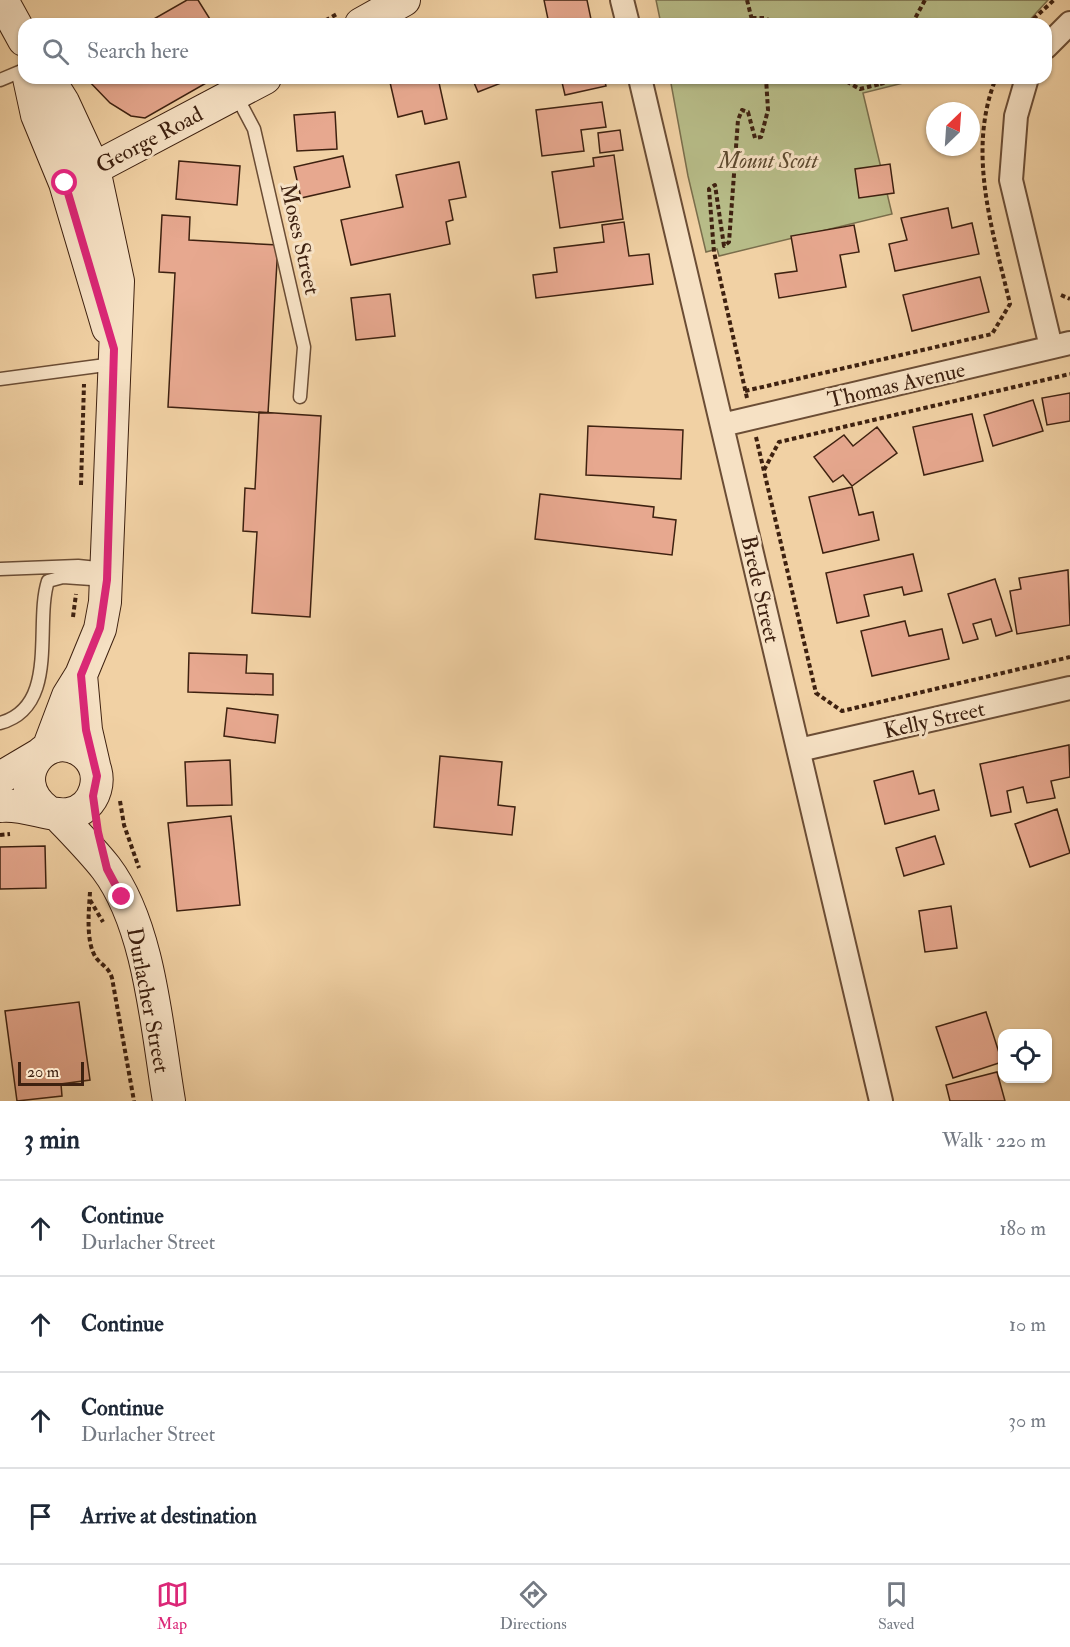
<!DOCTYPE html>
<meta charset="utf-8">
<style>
body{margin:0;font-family:"IM FELL Double Pica",serif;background:#f2f2f3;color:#1f2937}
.controls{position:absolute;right:18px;bottom:18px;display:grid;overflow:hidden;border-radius:12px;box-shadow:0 2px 4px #0004}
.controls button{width:54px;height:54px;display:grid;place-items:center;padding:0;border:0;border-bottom:2px solid #e0e1e3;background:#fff;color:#1f2937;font:30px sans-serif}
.compass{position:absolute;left:926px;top:102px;width:54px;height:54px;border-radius:50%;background:#fff;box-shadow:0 2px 4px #0004;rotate:25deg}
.scale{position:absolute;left:18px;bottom:15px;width:66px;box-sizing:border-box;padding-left:6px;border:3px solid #3e2110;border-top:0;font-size:16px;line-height:21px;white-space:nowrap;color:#3e2110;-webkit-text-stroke:4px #f6e1c4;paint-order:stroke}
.stop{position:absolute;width:18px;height:18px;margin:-14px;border:4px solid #db2777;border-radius:50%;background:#fff}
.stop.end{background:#db2777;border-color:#fff;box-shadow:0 2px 6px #0008}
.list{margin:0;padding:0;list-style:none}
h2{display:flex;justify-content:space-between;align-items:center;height:78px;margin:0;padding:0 24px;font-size:26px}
h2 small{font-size:20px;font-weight:400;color:#747a83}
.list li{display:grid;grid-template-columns:39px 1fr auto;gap:18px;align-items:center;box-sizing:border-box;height:96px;padding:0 24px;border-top:2px solid #e0e1e3}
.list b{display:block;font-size:22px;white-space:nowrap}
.list p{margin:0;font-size:20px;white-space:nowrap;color:#747a83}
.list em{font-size:20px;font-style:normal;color:#747a83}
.icon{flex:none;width:33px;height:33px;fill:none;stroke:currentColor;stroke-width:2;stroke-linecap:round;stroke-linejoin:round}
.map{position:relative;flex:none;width:1070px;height:1101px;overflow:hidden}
.search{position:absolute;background:#fff;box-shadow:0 2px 4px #0004;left:18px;right:18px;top:18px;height:66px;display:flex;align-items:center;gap:15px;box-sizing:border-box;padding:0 21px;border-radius:18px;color:#747a83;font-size:22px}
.sheet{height:462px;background:#fff}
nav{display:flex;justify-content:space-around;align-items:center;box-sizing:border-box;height:84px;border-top:2px solid #e0e1e3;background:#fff;font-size:16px;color:#747a83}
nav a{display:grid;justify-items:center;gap:3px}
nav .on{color:#db2777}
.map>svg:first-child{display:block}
.green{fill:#b7bc88;stroke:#7a6e4c;stroke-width:1.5}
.building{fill:#e7a88f;stroke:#3e2110;stroke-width:1.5}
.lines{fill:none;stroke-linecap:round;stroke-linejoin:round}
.lane-casing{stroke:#6b4d35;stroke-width:15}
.street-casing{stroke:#6b4d35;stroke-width:26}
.secondary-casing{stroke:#3e2110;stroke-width:34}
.path{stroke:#3e2110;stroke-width:4;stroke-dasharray:4.5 3;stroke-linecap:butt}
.lane{stroke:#f6e1c4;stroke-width:12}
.street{stroke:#f6e1c4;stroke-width:22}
.secondary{stroke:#f6e1c4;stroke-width:32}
.route{stroke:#db2777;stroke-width:8}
.labels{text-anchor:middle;stroke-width:6;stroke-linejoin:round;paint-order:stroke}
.street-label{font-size:22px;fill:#3e2110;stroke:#f6e1c4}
.park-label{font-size:22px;font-style:italic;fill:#5c482e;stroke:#f6e1c4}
</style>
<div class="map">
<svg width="1070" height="1101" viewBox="0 0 1070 1101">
<rect width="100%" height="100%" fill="#f1d1a4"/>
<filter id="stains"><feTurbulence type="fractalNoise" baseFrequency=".00333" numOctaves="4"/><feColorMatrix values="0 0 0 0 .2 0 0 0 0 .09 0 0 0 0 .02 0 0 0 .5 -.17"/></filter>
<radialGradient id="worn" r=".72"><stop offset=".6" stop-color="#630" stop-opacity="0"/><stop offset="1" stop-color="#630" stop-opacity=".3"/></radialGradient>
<path class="green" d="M656 0H1048L1026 24H661Z
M670 78H923L863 93 892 214 719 256 717 249 706 252 688 176Z"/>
<path class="building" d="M187 0H198L213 24H145Z
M544 0H587L592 24H549Z
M86 78H215L145 118 131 116 110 103Z
M389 78H438L447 119 425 124 422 111 398 117Z
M472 78H514L478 92Z
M561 78H604L606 86 565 95Z
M602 102 606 127 581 130 584 151 542 156 536 110Z
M335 112 337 149 297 151 294 115Z
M620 130 623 150 600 153 598 133Z
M614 155 623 219 560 228 552 172 594 166 593 158Z
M343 156 350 187 301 198 294 167Z
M179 161 240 166 237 205 176 199Z
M459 162 466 197 449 200 453 220 446 222 450 244 351 265 341 220 403 207 396 175Z
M890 164 894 193 859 198 855 169Z
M948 208 952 228 972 223 979 254 895 271 889 244 907 240 901 218Z
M162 215 190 217 189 240 278 245 268 413 168 407 175 273 159 272Z
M624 222 629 256 649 254 653 284 536 298 533 275 557 272 554 248 604 242 602 225Z
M854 225 859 252 840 255 846 287 779 298 775 274 797 271 791 236Z
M980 277 989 312 912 331 903 295Z
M390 294 395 336 356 340 351 298Z
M1070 393V421L1047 425 1042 398Z
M1033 400 1043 431 993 446 984 415Z
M259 412 321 416 310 617 252 613 257 532 243 531 245 488 255 489Z
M972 414 983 461 924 475 913 427Z
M588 426 683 430 681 479 586 475Z
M877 427 897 453 852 486 843 475 833 482 814 457 844 435 853 446Z
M852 487 859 515 873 512 879 540 823 553 809 497Z
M540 494 654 507 653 517 676 520 672 555 535 539Z
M913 554 922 591 904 595 902 587 864 595 869 616 837 623 826 573Z
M1068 570 1070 625 1017 634 1010 591 1021 589 1019 578Z
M995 579 1012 631 996 636 991 619 973 624 978 639 963 643 948 594Z
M905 621 909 636 942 629 949 659 872 676 861 631Z
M189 653 247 655 246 673 273 674V695L188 692Z
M227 708 278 715 275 743 224 736Z
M1069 745 1070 777 1051 781 1055 798 1027 803 1023 787 1007 791 1011 812 991 816 980 764Z
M440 756 502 762 498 805 515 807 512 835 434 827Z
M230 760 232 805 187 806 185 762Z
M913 771 919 794 934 790 939 810 885 824 874 781Z
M1057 809 1070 853 1030 867 1015 824Z
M231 816 240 905 177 911 168 823Z
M935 836 944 864 904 876 896 848Z
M45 846 46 888 0 889V847Z
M951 906 957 948 925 952 919 911Z
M79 1002 90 1080 61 1084 62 1096 17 1101 5 1011Z
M986 1012 1002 1062 953 1078 936 1027Z
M997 1072 1005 1101H950L946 1085Z"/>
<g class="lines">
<g class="lane-casing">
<path id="lane" d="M0 80 24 70
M236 95 254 129 304 347 300 397
M0 379 113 364
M0 569 78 566 107 569
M0 723C60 707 34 624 48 581L63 577 106 580"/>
</g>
<g class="street-casing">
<path id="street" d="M622 0 628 24
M1046 47 1070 23
M640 78 881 1101
M1027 78 1016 116 1011 180 1051 347
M722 425 1070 343
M799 750 1070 688"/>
</g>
<g class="secondary-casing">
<path id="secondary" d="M2 0 24 40
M361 24 404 0
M29 78 37 115 65 183 108 328
M74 179 265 78
M81 675 86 730 94 765
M48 749 68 696 81 675 100 629 105 602 118 281 94 169 63 102 48 78
M0 778 39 755
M0 806C24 803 50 817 68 814 96 810 107 773 85 754 49 724 4 778 46 810
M57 814C73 831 91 849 106 868 150 926 157 1030 169 1101"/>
</g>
<path class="path" d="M747 0 753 24
M752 18H764L778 24
M319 24 337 14
M912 24 925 0
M1028 24 1054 0
M840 78 860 89 880 84 883 78
M880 84 904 78
M1061 295 1070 299
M745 391 992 334 1010 304C993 231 966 152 996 78
M747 398 714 252 709 189 715 185 724 246 729 242 738 120 742 110 748 112 755 138 761 137 768 110 766 78
M756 437 816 693 842 711 1070 657
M764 470 779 442 1070 374
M81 485 84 384
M73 617 76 594
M120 801 124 825 139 868
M0 835 10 834
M90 892C89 910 85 944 97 959 103 966 109 968 112 978L134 1101
M90 900 103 922"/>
<use href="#lane" class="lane"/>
<use href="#street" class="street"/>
<use href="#secondary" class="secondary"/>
</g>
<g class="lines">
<path class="route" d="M65 183 114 349 107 580 100 628 81 675 86 730 97 776 93 796 98 832 107 869 122 897"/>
</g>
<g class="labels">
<g class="street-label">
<text transform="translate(149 139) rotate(-28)" y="8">George Road</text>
<text transform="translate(301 239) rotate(77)" y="8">Moses Street</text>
<text transform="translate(896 384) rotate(-13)" y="8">Thomas Avenue</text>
<text transform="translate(761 589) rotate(77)" y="8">Brede Street</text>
<text transform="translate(934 719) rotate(-13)" y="8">Kelly Street</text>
<text transform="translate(149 1000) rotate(79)" y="8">Durlacher Street</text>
</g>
<g class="park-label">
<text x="768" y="168">Mount Scott</text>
</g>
</g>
<rect width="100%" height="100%" filter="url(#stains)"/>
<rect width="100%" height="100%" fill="url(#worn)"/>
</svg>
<div class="controls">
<button><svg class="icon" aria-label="locate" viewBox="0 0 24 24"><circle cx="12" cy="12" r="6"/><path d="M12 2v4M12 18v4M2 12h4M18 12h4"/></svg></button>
</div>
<svg class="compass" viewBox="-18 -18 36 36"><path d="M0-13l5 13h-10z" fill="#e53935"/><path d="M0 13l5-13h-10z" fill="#747a83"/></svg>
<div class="scale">20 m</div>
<div class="stop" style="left:65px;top:183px"></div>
<div class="stop end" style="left:122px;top:897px"></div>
<div class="search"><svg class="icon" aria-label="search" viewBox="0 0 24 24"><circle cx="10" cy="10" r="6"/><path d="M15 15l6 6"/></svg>Search here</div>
</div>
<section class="sheet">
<h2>3 min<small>Walk · 220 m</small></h2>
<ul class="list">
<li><svg class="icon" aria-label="ahead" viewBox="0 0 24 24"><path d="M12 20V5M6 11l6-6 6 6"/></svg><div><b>Continue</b><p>Durlacher Street</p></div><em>180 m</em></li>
<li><svg class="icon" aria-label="ahead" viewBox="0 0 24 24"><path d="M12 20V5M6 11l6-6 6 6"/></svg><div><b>Continue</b></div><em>10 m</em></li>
<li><svg class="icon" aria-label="ahead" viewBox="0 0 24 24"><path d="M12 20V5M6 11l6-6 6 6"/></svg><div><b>Continue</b><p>Durlacher Street</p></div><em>30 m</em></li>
<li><svg class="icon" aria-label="arrive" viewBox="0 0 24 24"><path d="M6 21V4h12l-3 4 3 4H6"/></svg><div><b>Arrive at destination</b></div></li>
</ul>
</section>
<nav>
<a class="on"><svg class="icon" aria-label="map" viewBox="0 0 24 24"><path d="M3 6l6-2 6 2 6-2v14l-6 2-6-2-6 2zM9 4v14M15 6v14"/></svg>Map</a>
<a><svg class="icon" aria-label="directions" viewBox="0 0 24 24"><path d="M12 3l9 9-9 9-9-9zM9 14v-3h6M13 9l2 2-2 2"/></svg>Directions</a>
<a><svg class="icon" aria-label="saved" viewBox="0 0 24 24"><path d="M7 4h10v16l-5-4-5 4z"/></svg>Saved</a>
</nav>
